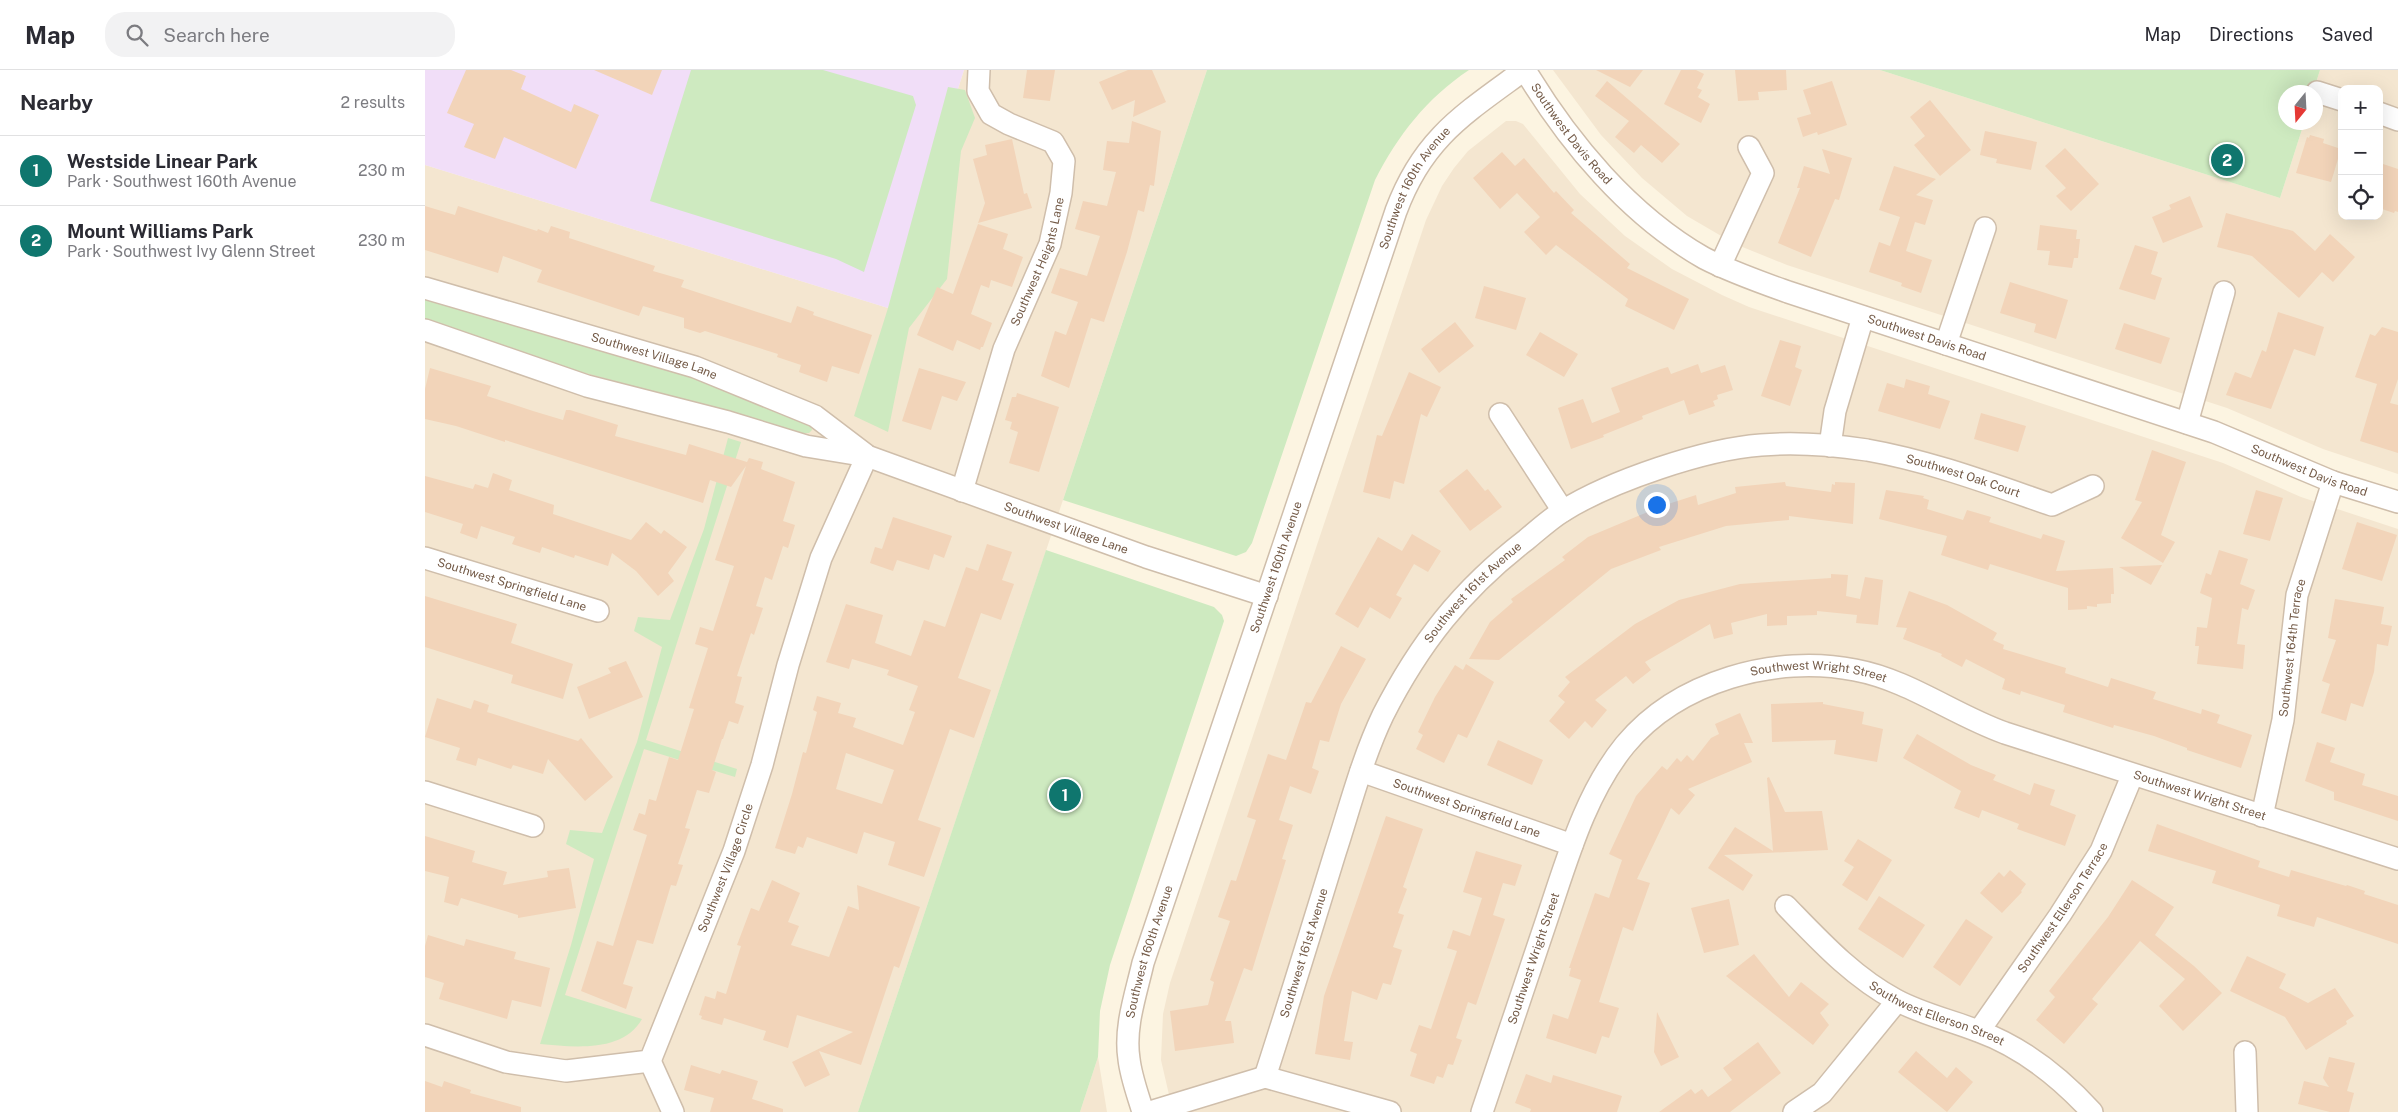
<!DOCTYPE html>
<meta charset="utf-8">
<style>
body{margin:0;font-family:"Public Sans",sans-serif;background:#f2f2f3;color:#2b2b33}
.controls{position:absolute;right:15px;top:15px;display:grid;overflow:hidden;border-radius:10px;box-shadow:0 5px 20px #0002}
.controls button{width:45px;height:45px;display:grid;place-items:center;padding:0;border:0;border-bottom:1px solid #e1e1e2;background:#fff;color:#2b2b33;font:25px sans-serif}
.compass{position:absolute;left:1853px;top:15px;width:45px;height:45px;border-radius:50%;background:#fff;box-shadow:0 5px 20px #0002;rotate:198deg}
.you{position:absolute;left:1231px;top:434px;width:18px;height:18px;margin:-12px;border:4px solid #fff;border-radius:50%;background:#1a73e8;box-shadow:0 0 0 8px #1a73e833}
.badge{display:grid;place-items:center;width:32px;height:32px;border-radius:50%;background:#0f766e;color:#fff;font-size:16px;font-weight:700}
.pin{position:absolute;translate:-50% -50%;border:2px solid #fff;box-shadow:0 1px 5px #0006}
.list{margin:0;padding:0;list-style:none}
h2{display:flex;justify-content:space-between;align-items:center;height:65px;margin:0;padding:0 20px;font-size:21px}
h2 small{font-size:16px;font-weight:400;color:#7c7c81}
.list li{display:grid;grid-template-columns:32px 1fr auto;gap:15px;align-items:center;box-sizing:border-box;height:70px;padding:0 20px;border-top:1px solid #e1e1e2}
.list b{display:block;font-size:19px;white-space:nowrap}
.list p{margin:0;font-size:16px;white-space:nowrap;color:#7c7c81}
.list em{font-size:16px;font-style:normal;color:#7c7c81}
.icon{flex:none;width:28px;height:28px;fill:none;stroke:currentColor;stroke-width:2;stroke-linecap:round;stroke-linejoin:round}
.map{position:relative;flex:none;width:1973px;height:1042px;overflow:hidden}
header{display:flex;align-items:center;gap:30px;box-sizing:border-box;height:70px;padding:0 25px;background:#fff;border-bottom:1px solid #e1e1e2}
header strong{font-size:24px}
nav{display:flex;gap:28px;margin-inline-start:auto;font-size:18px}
.search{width:350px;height:45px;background:#f2f2f3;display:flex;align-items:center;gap:12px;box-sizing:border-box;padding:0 18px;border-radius:20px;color:#7c7c81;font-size:19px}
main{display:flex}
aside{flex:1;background:#fff}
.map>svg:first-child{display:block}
.residential{fill:#f4e6d0;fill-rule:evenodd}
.education{fill:#f1def8}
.green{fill:#ceeac0}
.building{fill:#f2d4b9;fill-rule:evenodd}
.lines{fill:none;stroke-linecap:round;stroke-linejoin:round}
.minor-casing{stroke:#cfbeab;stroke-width:24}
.minor{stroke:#fff;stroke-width:21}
.labels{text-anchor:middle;stroke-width:4.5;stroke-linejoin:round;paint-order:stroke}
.street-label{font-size:12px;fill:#745b48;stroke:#fff8e8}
</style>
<header>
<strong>Map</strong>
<div class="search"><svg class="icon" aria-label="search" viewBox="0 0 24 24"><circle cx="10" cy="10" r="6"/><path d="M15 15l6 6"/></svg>Search here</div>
<nav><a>Map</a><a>Directions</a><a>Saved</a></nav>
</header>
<main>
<aside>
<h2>Nearby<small>2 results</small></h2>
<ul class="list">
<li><span class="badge">1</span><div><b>Westside Linear Park</b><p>Park · Southwest 160th Avenue</p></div><em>230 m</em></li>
<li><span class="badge">2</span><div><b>Mount Williams Park</b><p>Park · Southwest Ivy Glenn Street</p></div><em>230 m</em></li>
</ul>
</aside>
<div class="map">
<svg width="1973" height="1042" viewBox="0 0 1973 1042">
<rect width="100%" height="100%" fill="#fcf4e1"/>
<path class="residential" d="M539 0H782L433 1042H0V95L463 238Z
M1128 0H1455L1855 128 1879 53 1890 52V22H1888L1895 0H1973V404L1898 379 1802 338 1362 195 1310 174 1262 146 1217 108 1176 65ZM1917 19H1954V146H1917Z
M1081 51H1091L1098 54 1155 124 1200 166 1247 199 1297 225 1324 237 1798 393 1876 427 1973 459V1042H748L736 990 738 944 745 913 1001 150 1017 116 1029 98 1043 81Z
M673 987 682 1042H655Z"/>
<path class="education" d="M0 0H539L463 238 0 95Z"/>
<path class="green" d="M266 0H398L488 26 491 35 439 202 411 189 225 131Z
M782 0H1044C1002 28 973 65 950 110L827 473 821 482 811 486 638 430Z
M1455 0H1895L1888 22H1860V52L1879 53 1855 128Z
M523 17 540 20 550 48 536 81 522 209 484 258 463 362 429 346 463 238Z
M0 229 247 301 305 321 386 356 387 360 384 363H378L106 288 0 250Z
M303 368 316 372 221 670 312 699 310 707 219 679 140 925 217 949C198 983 148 977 115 974L146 875 169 789 141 774 145 760 177 763 212 672 237 577 209 561 213 547 245 550 279 459Z
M621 480 789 537 797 545 799 551 685 895 675 941 673 987 655 1042H433Z"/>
<path class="building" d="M41 0H86L101 6 96 19 146 42 149 34 174 45 151 99 79 67 70 89 39 77 49 54 22 43Z
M169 0H237L227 25Z
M602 0H630L625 31 598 28Z
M703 0H727L741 32 708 47 710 30 687 40 674 12Z
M1171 0H1218L1205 17Z
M1256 0H1271L1279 4 1272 18 1277 20 1273 27 1285 34 1276 53 1239 34Z
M1310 0H1361L1362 20 1333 22 1334 30 1313 31Z
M1182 11 1255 74 1237 93 1216 75 1209 83 1190 67 1204 51 1170 26Z
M1407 11 1422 55 1393 65 1392 62 1378 67 1372 48 1386 44 1378 20Z
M1505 30 1546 80 1515 106 1489 75 1500 66 1485 47Z
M707 51 736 61 729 116 725 115 719 142 713 140 702 182 679 252 666 248 644 318 616 306 630 261 641 265 653 232 626 223 635 198 662 206 675 166 650 159 658 131 682 136 691 102 678 100 682 71 704 73Z
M1560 61 1612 72 1606 100 1571 93 1572 89 1555 85Z
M1885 65 1899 69 1898 73 1916 79 1906 112 1871 103 1882 67 1884 68Z
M587 69 599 124 602 123 607 138 553 153 560 133 548 89 562 85 560 75Z
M1640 78 1674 114 1646 141 1631 126 1641 118 1620 96Z
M1397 79 1427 88 1414 130 1410 129 1386 187 1353 173 1375 118H1372L1379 96 1405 104Z
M1077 82 1090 96 1099 88 1129 123 1131 121 1149 140 1146 143 1205 194 1202 198 1264 229 1249 260 1200 236 1203 229 1131 175 1121 185 1099 162 1115 147 1092 123 1075 139 1048 108Z
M1958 94 1973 99V142L1970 141 1969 143 1954 138V106Z
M1469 96 1511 109 1491 125 1508 130 1500 155 1490 152 1481 181 1507 190 1496 223 1476 216 1477 213 1444 202 1454 172 1465 176 1475 147 1454 140Z
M1765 126 1778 157 1738 173 1727 147 1746 139 1744 135Z
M0 136 30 145 33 136 112 161 113 159 123 163 126 156 145 162 144 168 230 196 228 201 259 210 256 217 366 253 372 236 389 242 388 245 447 265 434 304 407 296 402 312 374 302 376 295 352 287 353 284 280 261 275 263 259 258V248L218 236 214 246 112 212 117 200 78 186 73 203 0 180Z
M1801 143 1868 161 1890 181 1905 164 1930 187 1908 212 1897 202 1874 228 1827 186 1792 177Z
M553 154 583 164 578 179 598 187 587 217 566 210 564 218 556 215 546 244 567 253 558 277H556L555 280 532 270 528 281 492 265 512 217 528 224Z
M1615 155 1652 160 1651 169H1655L1653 188H1649L1647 198 1623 195 1625 181 1612 180Z
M1710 175 1733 182 1726 204 1737 208 1730 230 1694 219Z
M1585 212 1643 230 1631 269 1609 262 1611 254 1575 243Z
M1059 216 1101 228 1091 260 1050 248Z
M1853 242 1899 257 1890 286 1869 279 1846 339 1801 325 1810 302 1826 308 1837 280 1841 282Z
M1030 252 1049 276 1014 303 996 279Z
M1699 253 1745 268 1736 294 1690 279Z
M1957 257 1973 262V309L1965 333 1973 335V383L1935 371 1952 314 1930 307 1945 264 1950 266Z
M1115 262 1153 284 1139 307 1101 285Z
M1355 270 1376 276 1370 297 1377 300 1365 336 1336 326Z
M1273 294 1276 303 1300 295 1308 320 1292 325 1293 329 1288 331 1290 336 1264 345 1259 330 1217 346 1218 349 1178 365 1179 367 1146 379 1133 338 1158 329 1167 353 1195 342 1186 318 1236 299 1243 297 1246 304Z
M5 298 66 316 62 326 108 341 138 350 141 340H145L193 355 190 366 261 385 264 374 322 392 324 388 338 392 336 399 370 412 358 451 370 455 363 478 358 476 347 510 340 507 331 536 338 538 329 565 326 563 312 606 317 607 310 633 319 636 313 654 304 651 298 669H297L287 700 291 702 284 723 272 720 260 758 265 759 253 794 258 795 251 816 246 815 228 874 212 870 198 914 208 917 201 939 156 921 172 871 188 876 222 765 208 760 214 743 220 745 224 729 231 731 244 687 253 690 269 639 264 638 283 578 270 574 275 557 288 561 309 496 290 490 321 396 306 417 285 410 278 433 80 370V372L31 356 0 349V319Z
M494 298 541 312 532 331 517 326 506 360 477 351Z
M984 302 1016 317 1002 347 996 344 979 414 969 411 965 429 938 422 952 365 957 366Z
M1481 309 1505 316 1503 324 1525 331 1515 359 1453 341 1462 313 1479 318Z
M592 323 634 337 614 402 584 393 593 362 585 359 587 352 580 350 587 327H591Z
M1556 343 1601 356 1593 382 1549 369Z
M1727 380 1761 392 1736 465 1750 472 1738 493 1696 468 1717 432 1710 430Z
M1042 399 1060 421 1063 419 1077 437 1045 461 1014 421Z
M68 403 87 410 84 420 129 435 128 444 206 470 221 452 236 464 239 460 262 477 243 503 249 511 233 526 211 501 187 483 183 496 150 485 149 488 117 477 115 483 87 474 90 467 56 456 52 469 35 463 38 454 0 442V406L48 419 50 414 63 418Z
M1360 412 1361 416 1406 422 1407 414 1410 415V412L1430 413 1428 454 1364 446V450L1301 456 1234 477 1236 480 1186 499 1074 590 1044 589 1065 552 1088 532 1086 529 1140 490 1137 487 1163 467 1237 436 1271 425 1273 435 1311 423 1310 417Z
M1461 420 1499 426 1498 428 1504 430 1502 439 1538 450 1542 440 1566 447 1564 452 1616 469 1618 464 1640 471 1631 501 1688 498 1689 524H1686V533L1672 534V537L1662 536V539L1643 540V518L1565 494 1563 500 1516 485 1522 466 1454 449Z
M1831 420 1858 428 1845 471 1818 464Z
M468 447 527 466 519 488 509 484 504 500 472 490 468 501 445 493 450 477 457 479Z
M1932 452 1972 465 1957 511 1917 499Z
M987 464 1016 481 1003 502 989 494 971 525 977 528 965 549 945 537 933 558 910 544 953 467 977 481Z
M562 474 587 482 577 510 589 514 576 550 556 543 533 608 566 620 549 668 525 659 493 750 516 758 499 807 463 795 470 772 439 762 432 784 382 767 378 778 373 776 370 784 350 778 367 724 378 682 381 683 392 642 388 640 392 626 416 633 413 643 431 648 428 657 478 675 490 642 484 640 493 616 462 605 464 600 427 589 424 599 401 592 421 534 458 545 450 573 486 586 499 550 520 557 541 497 553 501ZM421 683 469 700 457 734 411 719Z
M1794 480 1823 489 1815 514 1830 520 1823 540 1817 538 1812 574 1820 575 1818 599 1772 594 1774 576H1770L1772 557 1782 558 1787 528 1775 523 1781 503 1786 505Z
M1737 495 1726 515 1694 497Z
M1406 504 1423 505 1421 526 1435 529 1440 507 1458 510 1453 555 1431 553 1432 545 1392 541V545L1362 546V555L1342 556V544L1306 553 1308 564 1289 569 1285 554 1220 592 1226 600 1208 614 1201 606 1170 630 1182 640 1167 658 1160 651 1144 669 1124 651 1140 632 1133 626 1145 612 1140 607 1210 554 1254 530 1315 514 1406 508Z
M1484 521 1522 535 1572 563 1568 570 1579 575 1578 579 1641 598 1640 603 1683 617 1686 608 1731 622 1728 629 1776 644 1777 639 1795 645 1792 653 1827 665 1816 698 1762 680V678L1729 666 1689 655 1688 658 1638 642 1640 635 1596 621 1595 625 1577 619 1580 609 1541 589 1537 597 1516 586 1517 584 1478 569 1482 558 1471 557Z
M0 526 92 554 86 573 148 594 138 629 86 613 88 605 0 577Z
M1910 529 1959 537 1956 554 1967 556 1963 576 1952 574 1949 602 1938 637 1926 633 1921 651 1896 643 1905 614 1897 611 1911 570 1903 568Z
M916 576 941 589 916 634 904 672 895 670 887 698 894 701 886 724 865 716 854 750 868 755 857 789 861 790 827 901 819 898 800 951H806L809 973 750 981 745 941 783 935 789 912 785 910 805 851 793 847 806 810 811 811 831 750 822 747 843 684 861 690 881 632 886 633Z
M201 591 218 627 164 649 152 617 186 603 183 598Z
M1041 594 1069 612 1042 668 1033 664 1019 693 991 679 998 665 993 662 1010 627 1030 595 1038 600Z
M12 628 46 639 49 630 64 635 62 642 153 671 156 668 188 707 160 731 123 689 118 704 88 695 86 699 53 688 51 696 31 690 35 678 0 667Z
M1398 632V634L1439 642 1437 654 1458 659 1452 692 1409 684 1411 670 1347 672 1346 634Z
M1315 643 1328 673H1319L1327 692 1263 719 1270 725 1254 745 1246 738 1212 809 1225 813 1208 861 1198 857 1174 932 1194 938 1184 968 1177 966 1171 984 1121 968 1128 944 1143 949 1156 910 1144 906 1146 898H1144L1170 823 1184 828 1197 790 1184 784 1211 726 1237 696 1242 700 1252 688 1256 692 1262 685 1268 691 1286 668 1294 664 1290 654Z
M1492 664 1546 695 1571 705 1568 710 1605 725 1609 713 1630 720 1625 735 1651 745 1640 776 1592 759 1594 754 1557 740 1554 748 1529 738 1536 721 1478 688Z
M1073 670 1118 690 1107 715 1062 695Z
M1892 672 1910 678 1905 692 1940 704 1937 715 1973 726V751L1909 730V722L1880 711Z
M1344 707 1360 742 1397 741 1403 780 1299 785 1328 805 1318 821 1283 798 1310 757 1348 781 1342 708Z
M961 746 998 759 978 817 982 819 973 843 979 845 968 877 977 880 966 915 958 913 952 930 927 921 919 971 928 972 925 990 890 984 899 926Z
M1732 754 1835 791 1833 797 1864 807 1866 800 1921 816 1922 815 1940 821 1939 824 1973 835V874L1892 847 1889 857 1852 846 1855 835 1787 813 1791 801 1723 781Z
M0 766 50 781 47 792 82 802 78 815 123 807 122 801 144 798 151 838 93 848V845L36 828 33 836 19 832 24 807 0 801Z
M1433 769 1467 790 1442 831 1417 815 1429 797 1419 791Z
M1051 781 1097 795 1090 816 1078 813 1068 845 1080 849 1051 935 1043 932 1031 968 1037 970 1028 995 1023 994 1018 1008 1012 1006 1009 1014 985 1006 992 984 985 981 994 955 1006 959 1032 881 1022 878 1028 860 1045 866 1057 828 1038 822Z
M1585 800 1601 814 1596 821 1597 822 1577 843 1555 823 1574 802 1579 807Z
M347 810 375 823 363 852 374 856 366 875 404 887 423 836 434 840 432 815 495 837 474 898 469 896 436 995 394 981 405 1005 380 1017 367 992 428 962 372 945 363 978 338 970 341 961 299 948 297 955 276 949 277 946 274 945 280 926 290 929 292 921 301 924 316 876 312 875 326 838 334 841Z
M1707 810 1749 837 1730 865 1769 896 1797 923 1758 961 1734 936 1760 909 1715 871 1667 929 1673 934 1639 974 1611 950 1630 927 1624 921 1683 847Z
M1454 826 1500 855 1478 888 1433 859Z
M1304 829 1314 875 1279 883 1266 838Z
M1541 849 1568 867 1535 916 1508 897Z
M3 865 39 876 41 869 91 882 89 889 125 898 116 937 87 930 82 949 14 929 19 913 0 907V876Z
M1329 884 1364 927 1376 912 1404 934 1395 943 1404 955 1388 975 1301 906Z
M1822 886 1861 904 1854 918 1883 933 1910 918 1929 946 1921 951 1922 954 1881 980 1860 947 1805 921Z
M1232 942 1254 987 1236 996 1229 982Z
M1333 972 1356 1003 1305 1042H1234L1266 1019 1270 1024 1277 1019 1283 1027 1307 1010 1298 998Z
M1491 981 1522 1008 1531 997 1548 1012 1522 1042 1473 1002Z
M1904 987 1930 993 1922 1021 1929 1023 1924 1042H1905L1873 1034 1879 1011 1904 1017 1898 1008Z
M266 995 295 1004 297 1000 333 1011 327 1029 358 1039V1042H285L289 1028 259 1020Z
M1101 1004 1126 1013 1128 1005 1197 1026 1192 1042H1105L1106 1039 1090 1033Z
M0 1011 17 1017 19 1011 46 1020 45 1023 96 1037V1042H0Z"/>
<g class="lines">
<g class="minor-casing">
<g id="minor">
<path id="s1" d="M1100 0C1144 73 1204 145 1279 188 1306 202 1335 212 1363 222L1789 362 1908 412 1973 432"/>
<path d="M1892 22 1917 30"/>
<path d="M1954 43 1973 50"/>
<path d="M1295 196 1338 103 1324 77"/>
<path id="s2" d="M0 218 270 297 390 346 440 384"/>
<path id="s3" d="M0 260 162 316 303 352 381 376 442 386 721 487 842 526"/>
<path d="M1521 274 1560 158"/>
<path d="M1075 344 1138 441"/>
<path d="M1762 353 1799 222"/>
<path d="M1405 376 1410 341 1438 247"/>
<path id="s4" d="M537 421 579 279 625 174 636 123 639 91 628 72 584 54 566 44 553 21 554 0"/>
<path id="s5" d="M0 488 173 541"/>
<path id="s6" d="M936 701 1147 775"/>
<path d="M0 722 108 756"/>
<path id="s7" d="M1837 746 1858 650 1872 525 1908 412"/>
<path id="s8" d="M1361 836C1395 871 1428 907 1471 930 1497 944 1525 950 1553 961 1597 977 1635 1007 1667 1042"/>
<path id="s9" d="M1554 961 1635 845 1676 781 1707 706"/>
<path id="s10" d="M0 965 81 992 141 1001 225 991 309 781 337 695 363 595 396 488 442 386"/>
<path d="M1820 982 1822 1042"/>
<path d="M225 991 248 1042"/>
<path id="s11" d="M840 1007C864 933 887 858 910 783 925 737 937 689 958 645 994 574 1037 519 1101 470 1113 460 1125 449 1138 441 1186 411 1280 379 1336 375 1370 372 1408 375 1442 380 1505 391 1566 414 1627 435L1668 416"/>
<path id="s12" d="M718 1042C713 1025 706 1007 704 989 699 957 711 924 718 893L971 141C998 68 1039 44 1099 0"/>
<path d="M725 1042 840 1007 965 1042"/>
<path id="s13" d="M1057 1042C1079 978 1100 913 1122 849 1142 790 1160 724 1200 675 1253 611 1351 584 1430 600 1484 610 1529 645 1580 663L1973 789"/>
<path d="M1369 1042 1397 1023 1472 931"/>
</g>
</g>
<use href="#minor" class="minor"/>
</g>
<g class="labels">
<g class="street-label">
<text dy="4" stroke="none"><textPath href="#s1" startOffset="79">Southwest Davis Road</textPath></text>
<text dy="4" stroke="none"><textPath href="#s12" startOffset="975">Southwest 160th Avenue</textPath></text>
<text dy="4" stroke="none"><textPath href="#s4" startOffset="242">Southwest Heights Lane</textPath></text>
<text dy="4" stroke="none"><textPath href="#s1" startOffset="499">Southwest Davis Road</textPath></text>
<text dy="4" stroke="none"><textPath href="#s2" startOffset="239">Southwest Village Lane</textPath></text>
<text dy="4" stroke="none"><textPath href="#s1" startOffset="904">Southwest Davis Road</textPath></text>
<text dy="4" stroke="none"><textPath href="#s11" startOffset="1072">Southwest Oak Court</textPath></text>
<text dy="4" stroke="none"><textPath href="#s3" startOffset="672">Southwest Village Lane</textPath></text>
<text dy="4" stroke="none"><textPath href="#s12" startOffset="570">Southwest 160th Avenue</textPath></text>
<text dy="4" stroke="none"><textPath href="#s5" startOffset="91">Southwest Springfield Lane</textPath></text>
<text dy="4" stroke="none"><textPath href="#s11" startOffset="534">Southwest 161st Avenue</textPath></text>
<text dy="4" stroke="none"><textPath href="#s7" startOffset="171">Southwest 164th Terrace</textPath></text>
<text dy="4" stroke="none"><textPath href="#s13" startOffset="612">Southwest Wright Street</textPath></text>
<text dy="4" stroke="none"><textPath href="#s13" startOffset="1016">Southwest Wright Street</textPath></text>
<text dy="4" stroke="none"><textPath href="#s6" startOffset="112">Southwest Springfield Lane</textPath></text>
<text dy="4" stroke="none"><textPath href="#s10" startOffset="438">Southwest Village Circle</textPath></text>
<text dy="4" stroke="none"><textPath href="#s9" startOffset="149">Southwest Ellerson Terrace</textPath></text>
<text dy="4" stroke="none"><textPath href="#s12" startOffset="165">Southwest 160th Avenue</textPath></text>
<text dy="4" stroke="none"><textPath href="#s11" startOffset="130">Southwest 161st Avenue</textPath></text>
<text dy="4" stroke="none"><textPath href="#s13" startOffset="162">Southwest Wright Street</textPath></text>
<text dy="4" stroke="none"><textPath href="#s8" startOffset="188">Southwest Ellerson Street</textPath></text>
</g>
</g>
</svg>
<div class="controls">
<button>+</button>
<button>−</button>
<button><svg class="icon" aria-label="locate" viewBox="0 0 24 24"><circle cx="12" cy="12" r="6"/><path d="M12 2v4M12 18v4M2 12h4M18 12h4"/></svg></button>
</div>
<svg class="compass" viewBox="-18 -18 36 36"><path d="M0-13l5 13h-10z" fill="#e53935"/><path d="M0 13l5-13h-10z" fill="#7c7c81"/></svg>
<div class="you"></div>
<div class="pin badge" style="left:640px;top:725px">1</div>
<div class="pin badge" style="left:1802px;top:90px">2</div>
</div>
</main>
